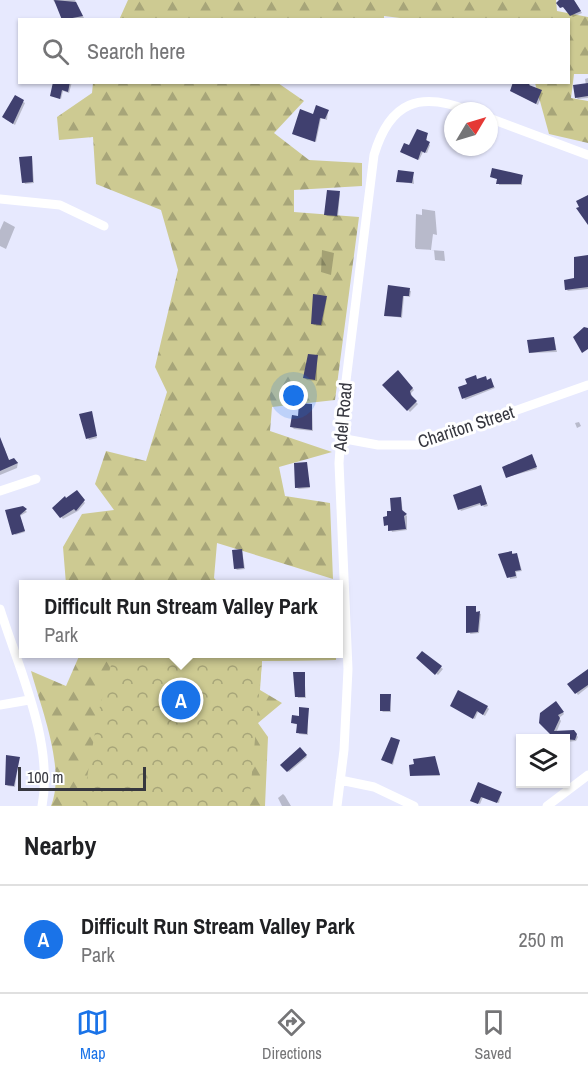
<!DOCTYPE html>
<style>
body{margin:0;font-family:"Archivo Narrow",sans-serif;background:#f2f2f2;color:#202124}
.controls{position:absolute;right:18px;bottom:18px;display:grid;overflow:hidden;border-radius:0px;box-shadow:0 2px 4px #0004}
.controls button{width:54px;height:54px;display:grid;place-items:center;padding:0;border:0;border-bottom:2px solid #e0e0e0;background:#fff;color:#202124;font:30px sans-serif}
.compass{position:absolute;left:444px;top:102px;width:54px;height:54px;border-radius:50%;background:#fff;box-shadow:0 2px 4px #0004;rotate:52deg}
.scale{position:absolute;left:18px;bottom:15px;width:128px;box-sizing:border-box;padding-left:6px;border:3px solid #36373f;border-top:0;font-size:16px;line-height:21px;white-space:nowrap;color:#36373f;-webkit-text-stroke:4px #fff;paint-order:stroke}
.you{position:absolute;left:294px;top:396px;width:21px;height:21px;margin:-15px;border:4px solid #fff;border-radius:50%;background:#1a73e8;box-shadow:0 0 0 9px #1a73e833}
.badge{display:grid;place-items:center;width:39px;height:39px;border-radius:50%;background:#1a73e8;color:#fff;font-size:20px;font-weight:700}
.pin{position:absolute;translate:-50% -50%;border:3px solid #fff;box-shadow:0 2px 6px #0006}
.popup{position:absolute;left:19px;top:580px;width:324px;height:78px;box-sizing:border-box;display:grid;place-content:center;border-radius:0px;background:#fff;filter:drop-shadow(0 2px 4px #0005);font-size:20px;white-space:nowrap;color:#757577}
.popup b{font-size:22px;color:#202124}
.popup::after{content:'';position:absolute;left:50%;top:100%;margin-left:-12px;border:12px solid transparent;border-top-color:#fff}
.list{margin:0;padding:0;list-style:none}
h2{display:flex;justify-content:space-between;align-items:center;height:78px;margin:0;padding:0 24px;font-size:26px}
h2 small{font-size:20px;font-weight:400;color:#757577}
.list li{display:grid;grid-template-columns:39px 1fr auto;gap:18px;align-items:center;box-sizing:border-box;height:108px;padding:0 24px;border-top:2px solid #e0e0e0}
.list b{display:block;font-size:22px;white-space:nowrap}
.list p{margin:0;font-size:20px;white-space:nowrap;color:#757577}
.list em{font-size:20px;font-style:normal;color:#757577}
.icon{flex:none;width:33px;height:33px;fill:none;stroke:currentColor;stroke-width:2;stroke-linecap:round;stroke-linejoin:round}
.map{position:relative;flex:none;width:588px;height:806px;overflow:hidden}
.search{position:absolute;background:#fff;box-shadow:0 2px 4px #0004;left:18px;right:18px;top:18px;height:66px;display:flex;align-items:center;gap:15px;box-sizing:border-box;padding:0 21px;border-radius:0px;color:#757577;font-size:22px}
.sheet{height:186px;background:#fff}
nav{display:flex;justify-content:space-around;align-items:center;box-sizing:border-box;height:84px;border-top:2px solid #e0e0e0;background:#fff;font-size:16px;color:#757577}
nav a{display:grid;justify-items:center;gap:3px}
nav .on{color:#1a73e8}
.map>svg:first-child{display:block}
.forest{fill:url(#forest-firs)}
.park{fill:url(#park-crowns)}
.shadow{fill:#0003}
.building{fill:#40406f}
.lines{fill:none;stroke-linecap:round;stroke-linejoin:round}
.street{stroke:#fff;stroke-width:9}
.labels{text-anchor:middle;stroke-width:6;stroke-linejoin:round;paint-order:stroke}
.street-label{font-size:18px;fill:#36373f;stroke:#fff}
</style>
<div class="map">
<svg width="588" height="806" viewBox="0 0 588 806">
<defs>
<pattern id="forest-firs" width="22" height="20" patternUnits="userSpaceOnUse" patternTransform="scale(1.5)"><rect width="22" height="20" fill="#cdca92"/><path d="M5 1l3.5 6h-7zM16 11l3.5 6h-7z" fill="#a7a579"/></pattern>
<pattern id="park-crowns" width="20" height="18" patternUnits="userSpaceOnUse" patternTransform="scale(1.5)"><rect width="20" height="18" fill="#cdca92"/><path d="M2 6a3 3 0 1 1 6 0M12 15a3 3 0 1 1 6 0" fill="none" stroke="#a7a579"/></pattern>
</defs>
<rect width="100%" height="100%" fill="#e7e9fe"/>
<path class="forest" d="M128 0H556L557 11 588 17V74H574L571 98 588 101V143L549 134 535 83 568 82V20H416L384 16V19L119 20Z
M93 83H278L304 101 274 133 309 160 362 163V186L294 190V212L359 217 335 400 272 407 270 431 332 452 279 467 285 496 330 503 333 579 217 543 214 578 219 584H66L63 547 82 514 114 510 95 484 106 451 146 461 167 392 155 367 178 270 161 210 96 184 93 137 59 140 57 117 92 93Z
M80 654H336V660L262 661 260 690 282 703 258 723 268 737 265 806H51C66 769 41 708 31 671L66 686Z"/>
<path class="park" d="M114 654H336V660L262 661 249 806H82L99 710Z"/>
<path class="shadow" d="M53 0H75L84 18 66 20Z
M560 0H574L582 13 573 17 559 3Z
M588 78V98L578 99 576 97 586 85 585 79Z
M55 82H72L69 93 63 91 61 99 51 95Z
M522 82H530V87L543 93 538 105 513 92Z
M16 97 25 103 15 125 5 119Z
M328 111 327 120 321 118 316 142 294 134 314 116Z
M427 135V142L430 145 427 153 423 152 419 160 402 152Z
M32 157 34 183 25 184 24 182Z
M413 174 414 184 398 181Z
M522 176V185H499V180L492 177Z
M340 193 338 217 327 216 325 214Z
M422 209 435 211 437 235 433 234 431 250 444 251 445 261 435 260 434 250 416 249 415 247 416 214 422 215Z
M4 221 15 227 6 249 0 246V230Z
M322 250 334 253 331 275 321 272Z
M588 256V289L568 291 566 289 576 280Z
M389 287 411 291 410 297 404 296 402 318 386 315Z
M327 297 322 326 314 325 312 323Z
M554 338 557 352 530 353Z
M317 356V381L307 380 305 378Z
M398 372 414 390 411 393 413 399 418 404 410 412 384 385Z
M477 379 478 381 491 380 495 388 465 400 460 388Z
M312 406 313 431 294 429 292 427Z
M91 412 97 438 89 440 88 438Z
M579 422 581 426 577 428 575 423Z
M4 447 9 461 18 462 17 468 0 475V448Z
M533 458 537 469 507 477Z
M306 464 310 488 299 489 297 488Z
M481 486 488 506 484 507 482 504 461 511 460 509Z
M76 492 85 503 78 511 63 519 54 509Z
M401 499 403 512 407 516V530L392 532 390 526 385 525Z
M22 507 27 512 20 516 25 532 15 535Z
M242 550 245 569 237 570 235 568Z
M511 552 518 557 522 571 516 572 517 578 510 579Z
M291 580 295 584H286Z
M475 607 477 613 481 614 479 633 470 634Z
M422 653 443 669 438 675 418 658Z
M588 671V687L578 695 570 684Z
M304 673 306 698H298L297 696Z
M390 695 391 712H383L381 710Z
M558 705 564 714 559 718 561 721 556 733 573 731 578 737 576 741 566 742V738H556L549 728Z
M453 707H487L489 709 485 716 478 712 475 719Z
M308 710V735L299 734 298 725 293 723Z
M399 742 393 765 384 761 383 760Z
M300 749 307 757 289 772 282 765Z
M434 758 440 776 412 775Z
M19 759 15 787 8 786 6 784Z
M479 784 501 793 499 803 483 797 480 804 474 802Z
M283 794 285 796 291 806H282L278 798Z"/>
<path class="building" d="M54 0 76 2 83 16 62 20Z
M559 0H574L581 11 570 16 563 7 560 8 556 3Z
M53 82H70L68 92 62 90 60 99 50 96Z
M513 82H530L529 85 542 90 536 104 510 91Z
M588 83V96L575 98 573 85Z
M15 95 24 100 13 124 2 117Z
M316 105 329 110 325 119 320 118 315 142 292 134 300 109 313 114Z
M417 129 428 133 426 140 430 142 425 153 421 151 418 160 400 152 404 143 409 145Z
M32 156 33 182 22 183 19 157Z
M492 168 523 175 521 184H496L497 179 490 177Z
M398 170 414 172 412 183 396 182Z
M327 190 340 191 337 216 324 215Z
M588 195V225L576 208 579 207 576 201Z
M588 255V287L565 290 564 280 574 278V257Z
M388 285 410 288 409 296H403L401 317 384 316Z
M313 294 327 296 321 325 311 324Z
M584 327 588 328V349L582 353 573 337Z
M554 337 556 350 529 353 527 340Z
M308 354 318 355 315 380 303 378Z
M398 370 413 388 410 391 411 395 417 401 407 411 382 385Z
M476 375 477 379 486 376 487 380 491 378 494 387 462 399 458 387 467 384 465 379Z
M299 403 312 404V430L290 427 292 415 298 416Z
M92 411 97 436 86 439 79 414Z
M0 437 9 460 14 458 18 463 0 471Z
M532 454 537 467 506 478 502 467Z
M307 462 310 487 295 488 294 463Z
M481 485 487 504 481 506 480 503 458 510 453 495Z
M77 490 85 500 76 511 74 509 60 518 52 508 65 496 66 498Z
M401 497 402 510 407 514 404 516 406 529 388 531V525L384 526 383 517 387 516V511H391L390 498Z
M23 506 27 509 20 515 25 531 12 535 5 510Z
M242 549 244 568 234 569 232 550Z
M512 551V554L517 553 521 570 515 571 516 576 507 578 498 554Z
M466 606H476V612L480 611 478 632 466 633Z
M422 651 442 666 435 675 416 658Z
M588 669V685L575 694 567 684Z
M293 672H305V697H295Z
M458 690 488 706 483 715 477 711 473 719 450 706Z
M380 694H391L390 711H380Z
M556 701 564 712 558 715 560 718 554 731 574 730 577 734 575 740 554 738 539 723 540 713Z
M299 707 309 708 307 734 296 733 297 724 291 723 292 715 299 716Z
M391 737 400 740 392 764 381 760Z
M300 747 307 755 287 772 280 765Z
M6 755 20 757 14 786 5 785Z
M435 756 440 775 410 776 409 765 414 764 413 759Z
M478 782 502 792 497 803 481 797 478 804 470 801Z"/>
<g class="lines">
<path class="street" d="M489 118 588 155
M0 199 60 205 104 226
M340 438 378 445H418L588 385
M0 491 36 479
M0 609C19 669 54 743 42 806
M0 705 29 700
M340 780 374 787 414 806
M337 806 344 750 348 669 339 463 343 405 374 155C390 101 420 91 470 111
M547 806 588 775"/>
</g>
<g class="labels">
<g class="street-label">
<text transform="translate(343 417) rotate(-85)" y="6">Adel Road</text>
<text transform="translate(466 427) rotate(-18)" y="6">Chariton Street</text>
</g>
</g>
</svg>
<div class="controls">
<button><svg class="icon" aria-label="layers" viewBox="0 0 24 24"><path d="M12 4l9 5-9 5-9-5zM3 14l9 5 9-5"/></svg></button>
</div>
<svg class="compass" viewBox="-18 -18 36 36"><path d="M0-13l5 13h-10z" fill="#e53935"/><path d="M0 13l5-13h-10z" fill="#757577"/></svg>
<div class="scale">100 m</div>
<div class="you"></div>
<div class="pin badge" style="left:181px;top:700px">A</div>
<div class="popup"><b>Difficult Run Stream Valley Park</b>Park</div>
<div class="search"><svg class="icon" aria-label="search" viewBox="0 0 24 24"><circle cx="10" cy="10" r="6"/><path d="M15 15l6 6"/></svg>Search here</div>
</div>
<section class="sheet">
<h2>Nearby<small></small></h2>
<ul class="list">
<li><span class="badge">A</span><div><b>Difficult Run Stream Valley Park</b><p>Park</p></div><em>250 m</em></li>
</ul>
</section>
<nav>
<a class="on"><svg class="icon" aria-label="map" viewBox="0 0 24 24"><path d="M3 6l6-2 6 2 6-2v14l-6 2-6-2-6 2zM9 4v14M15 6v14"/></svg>Map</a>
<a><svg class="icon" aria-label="directions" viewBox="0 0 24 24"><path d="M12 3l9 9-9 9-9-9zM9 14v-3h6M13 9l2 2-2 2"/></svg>Directions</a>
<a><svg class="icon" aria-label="saved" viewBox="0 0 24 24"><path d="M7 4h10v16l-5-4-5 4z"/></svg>Saved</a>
</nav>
